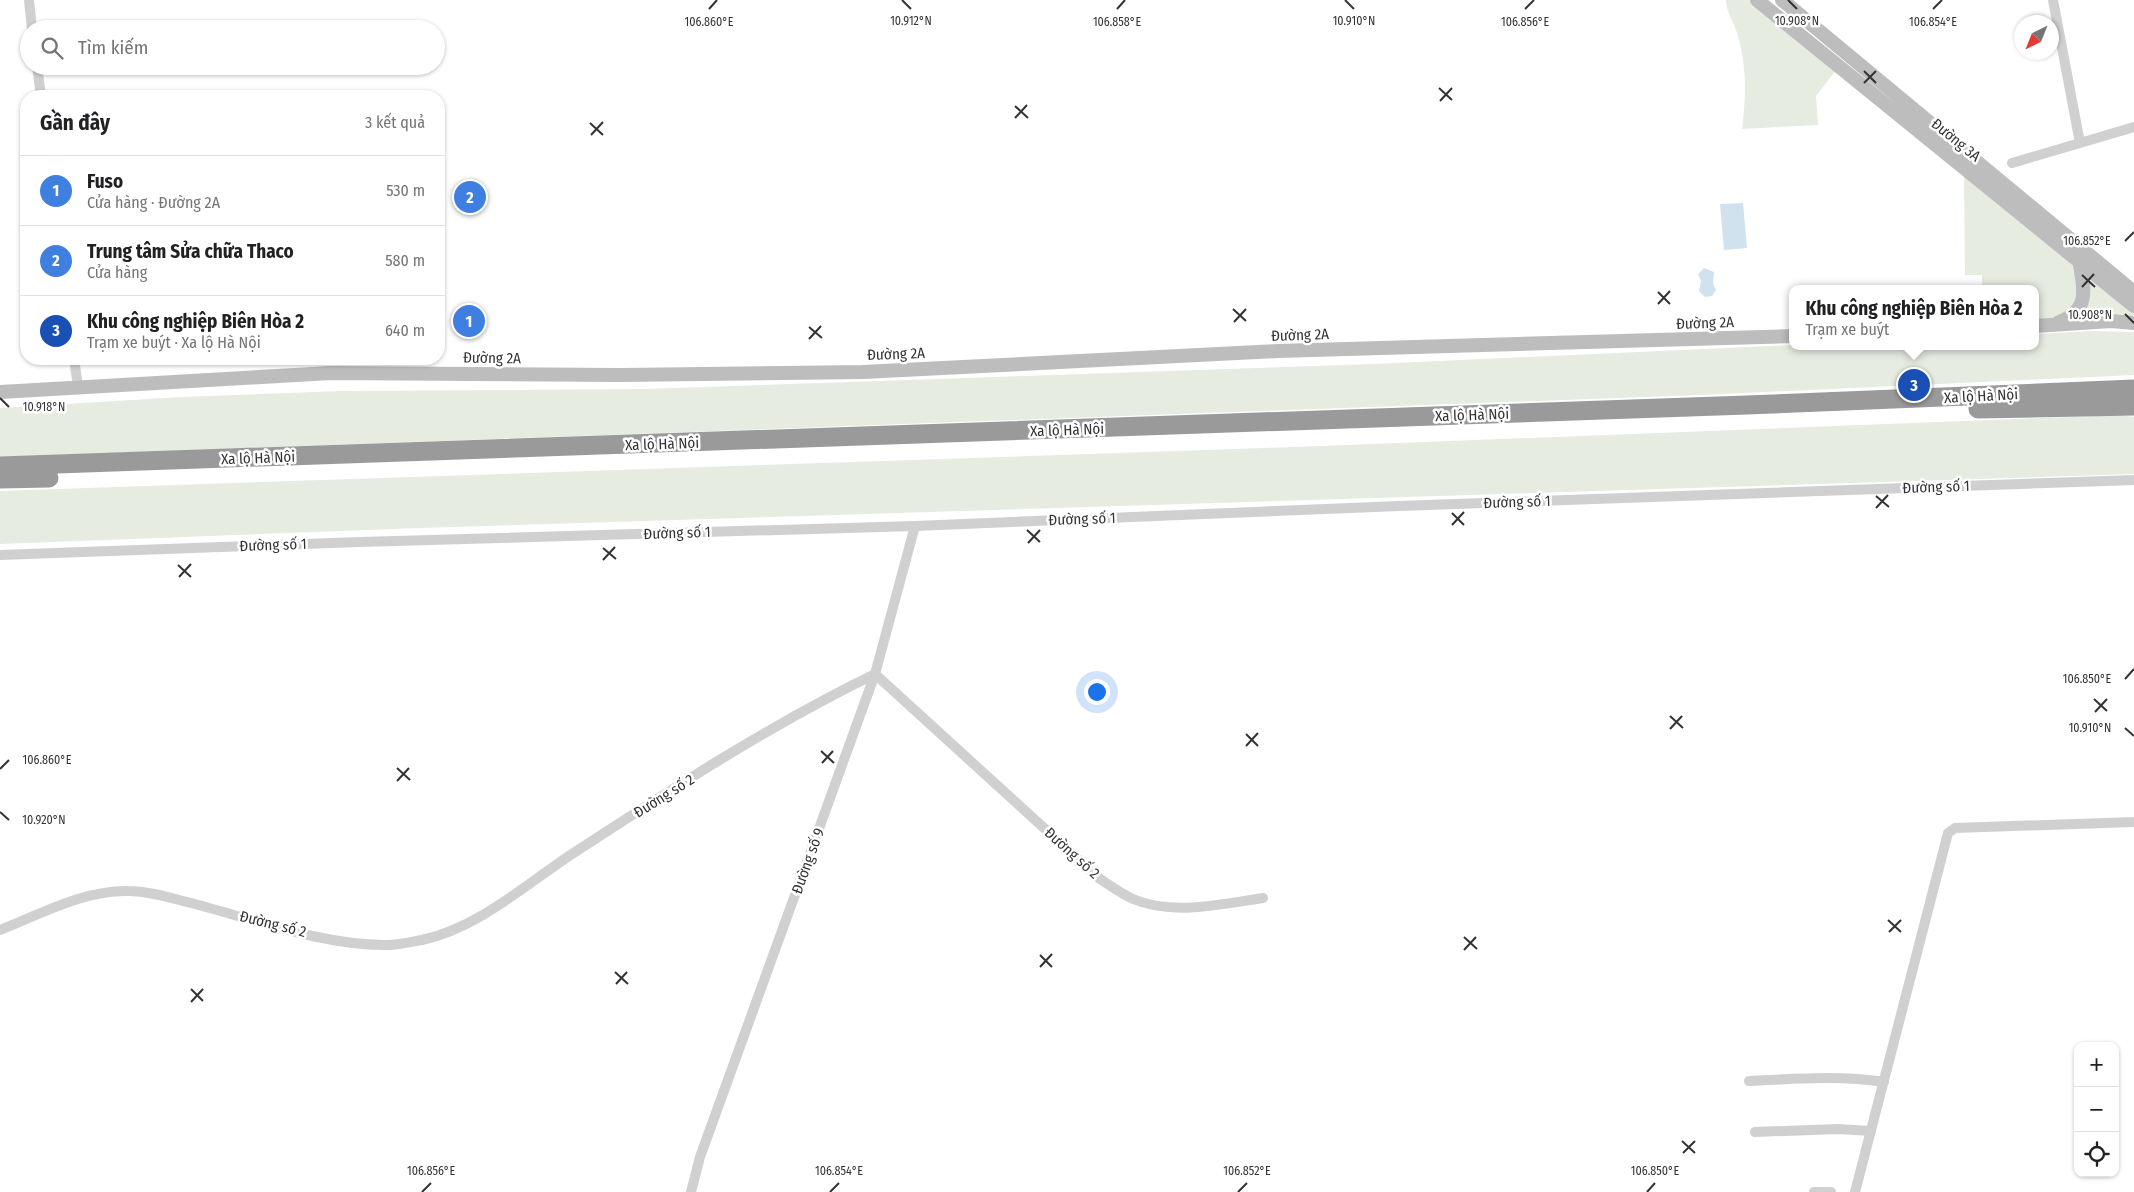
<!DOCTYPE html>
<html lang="vi">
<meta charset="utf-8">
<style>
body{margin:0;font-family:"Fira Sans Condensed",sans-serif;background:#f6f6f6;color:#202124}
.controls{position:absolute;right:15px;bottom:15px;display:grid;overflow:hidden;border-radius:10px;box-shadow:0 1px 4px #0004}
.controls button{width:45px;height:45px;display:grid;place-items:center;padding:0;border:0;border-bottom:1px solid #e0e0e0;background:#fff;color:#202124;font:25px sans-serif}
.compass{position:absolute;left:2014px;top:15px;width:45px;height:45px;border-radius:50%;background:#fff;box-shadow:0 1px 4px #0004;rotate:223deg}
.you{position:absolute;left:1096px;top:691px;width:18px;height:18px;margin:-12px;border:4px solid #fff;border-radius:50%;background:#1a73e8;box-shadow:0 0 0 8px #1a73e833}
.badge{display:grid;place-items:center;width:32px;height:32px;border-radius:50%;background:#1a73e8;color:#fff;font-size:16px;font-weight:700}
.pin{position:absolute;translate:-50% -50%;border:2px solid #fff;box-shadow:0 1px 5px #0006}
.popup{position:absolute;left:1789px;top:285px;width:250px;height:65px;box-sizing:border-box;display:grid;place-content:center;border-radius:10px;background:#fff;filter:drop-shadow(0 1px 4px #0005);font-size:16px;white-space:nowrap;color:#757577}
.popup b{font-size:19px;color:#202124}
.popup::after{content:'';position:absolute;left:50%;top:100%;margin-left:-10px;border:10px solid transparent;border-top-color:#fff}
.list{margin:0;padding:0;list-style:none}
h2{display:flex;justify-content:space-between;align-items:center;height:65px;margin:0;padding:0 20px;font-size:21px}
h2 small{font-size:16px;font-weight:400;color:#757577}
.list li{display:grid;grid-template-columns:32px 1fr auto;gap:15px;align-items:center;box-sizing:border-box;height:70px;padding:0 20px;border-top:1px solid #e0e0e0}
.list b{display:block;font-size:19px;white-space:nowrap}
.list p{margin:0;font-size:16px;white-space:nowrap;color:#757577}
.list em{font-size:16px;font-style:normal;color:#757577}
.icon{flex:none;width:28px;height:28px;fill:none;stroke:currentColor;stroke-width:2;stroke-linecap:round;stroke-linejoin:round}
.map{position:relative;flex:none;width:2134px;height:1192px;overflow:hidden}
.search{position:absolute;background:#fff;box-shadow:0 1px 4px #0004;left:20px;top:20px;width:425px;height:55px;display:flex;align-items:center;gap:12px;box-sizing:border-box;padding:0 18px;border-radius:28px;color:#757577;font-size:19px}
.panel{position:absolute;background:#fff;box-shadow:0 1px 4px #0004;left:20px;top:90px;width:425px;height:275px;border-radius:20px}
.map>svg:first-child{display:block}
.green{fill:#e6ecdf}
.water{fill:#cfe2ee}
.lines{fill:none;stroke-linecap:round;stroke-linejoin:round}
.street{stroke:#d0d0d0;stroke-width:10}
.secondary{stroke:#bdbdbd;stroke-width:14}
.highway{stroke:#9a9a9a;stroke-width:19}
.ticks{fill:none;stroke:#333;stroke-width:2}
.labels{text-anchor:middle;stroke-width:5;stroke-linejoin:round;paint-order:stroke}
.street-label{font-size:15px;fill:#333;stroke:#fff}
.ticks-label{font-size:12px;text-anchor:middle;fill:#333;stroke:#fff;stroke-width:5;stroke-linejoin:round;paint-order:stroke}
</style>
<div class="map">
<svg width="2134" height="1192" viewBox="0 0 2134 1192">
<rect width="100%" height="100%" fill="#fff"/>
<path class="green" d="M1726 0H1749L1836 70 1816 96 1818 125 1742 129C1746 97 1747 68 1738 36 1735 24 1726 12 1726 0Z
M1964 174 2077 265 2080 297 2064 317 2035 320V289H1982V275H1965Z
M2084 271 2134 313V317L2074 318Z
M2093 331 2134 332V375L1700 395 0 457V408L181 397 342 391 644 389 1373 364 1793 345V346H2035V334Z
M2121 415 2134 417V474L419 528 0 544V491L1295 447Z"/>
<path class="water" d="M1743 203 1747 248 1724 250 1720 204Z
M1704 268 1714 272 1713 283 1716 290 1712 296 1705 297 1699 291 1701 281 1698 274Z"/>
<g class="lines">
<path class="street" d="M29 0 32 29
M2053 0 2080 143
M37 66 41 96
M2012 163 2134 127
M74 359 78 386
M0 555 360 542 915 526 1399 506 2134 480
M0 930C41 914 84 890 128 891 150 891 174 899 195 904 255 920 326 946 388 945 399 945 411 942 422 940 478 928 525 885 572 854 670 790 770 725 875 674L1100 879C1111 886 1121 894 1133 899 1173 916 1222 904 1263 898
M1749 1081C1794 1079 1839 1075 1884 1082
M1755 1132 1838 1129 1871 1131
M691 1192 700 1157 875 674 915 526
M1814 1192H1831
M1855 1192 1948 833 1955 828 2134 822"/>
<path class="secondary" d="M1757 0 2134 306
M1782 0 2134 292
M2059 322C2091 311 2084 287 2079 260
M2035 326 2111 321 2134 323
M0 392 330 373 621 375 863 372 1278 351 1793 336"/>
<path class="highway" d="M1978 409 2134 406
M0 466 1747 405 2134 389
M0 479 49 478"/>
</g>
<path class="ticks" d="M902 0 911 9M1345 0 1354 9M1788 0 1797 9M709 9 717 0M1117 9 1125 0M1525 9 1534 0M1933 9 1942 0M1864 71 1876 83M1864 83 1876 71M1439 88 1452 100M1440 101 1452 88M1015 106 1028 118M1015 118 1027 105M590 123 603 135M591 135 603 122M2125 241 2134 232M2082 275 2095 287M2082 287 2094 274M1658 292 1670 304M1658 304 1670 291M1233 309 1246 321M2125 314 2134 323M1234 322 1246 309M809 327 822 338M809 339 821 326M0 398 9 407M1876 496 1889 507M1876 508 1888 495M1452 513 1464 525M1452 525 1464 512M1027 530 1040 542M1028 543 1040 530M603 548 616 559M603 560 615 547M178 565 191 577M179 577 191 564M2125 679 2134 669M2094 699 2107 711M2095 712 2107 699M1670 716 1683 728M2125 728 2134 736M1670 729 1682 716M1246 734 1258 746M1246 746 1258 733M821 751 834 763M822 763 833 751M397 768 410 780M0 769 9 760M397 781 409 768M0 812 9 820M1888 920 1901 932M1889 932 1901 920M1464 937 1477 949M1464 950 1476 937M1040 955 1052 967M1040 967 1052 954M615 972 628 984M616 984 627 972M191 989 203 1001M191 1002 203 989M1682 1141 1695 1153M1683 1153 1695 1141M422 1192 431 1183M830 1192 839 1183M1238 1192 1247 1183M1647 1192 1655 1183"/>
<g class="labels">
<g class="street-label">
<text transform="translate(1956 140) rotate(39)" y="5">Đường 3A</text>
<text transform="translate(1705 323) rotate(-2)" y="5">Đường 2A</text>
<text transform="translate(1300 335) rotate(-2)" y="5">Đường 2A</text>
<text transform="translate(896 354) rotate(-2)" y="5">Đường 2A</text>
<text transform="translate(492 358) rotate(1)" y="5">Đường 2A</text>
<text transform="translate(1981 396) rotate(-3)" y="5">Xa lộ Hà Nội</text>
<text transform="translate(1472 415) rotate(-2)" y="5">Xa lộ Hà Nội</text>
<text transform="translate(1067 430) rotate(-2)" y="5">Xa lộ Hà Nội</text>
<text transform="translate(662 444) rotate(-2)" y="5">Xa lộ Hà Nội</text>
<text transform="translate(258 458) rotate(-2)" y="5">Xa lộ Hà Nội</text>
<text transform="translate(1936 487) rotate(-2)" y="5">Đường số 1</text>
<text transform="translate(1517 502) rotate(-2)" y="5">Đường số 1</text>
<text transform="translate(1082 519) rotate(-2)" y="5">Đường số 1</text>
<text transform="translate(677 533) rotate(-2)" y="5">Đường số 1</text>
<text transform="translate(273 545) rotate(-2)" y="5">Đường số 1</text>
<text transform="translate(664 796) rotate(-32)" y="5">Đường số 2</text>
<text transform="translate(1072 853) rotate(42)" y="5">Đường số 2</text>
<text transform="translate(808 861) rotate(-70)" y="5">Đường số 9</text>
<text transform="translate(273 924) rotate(14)" y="5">Đường số 2</text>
</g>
</g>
<g class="ticks-label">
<text x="911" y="25">10.912°N</text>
<text x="1354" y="25">10.910°N</text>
<text x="1797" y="25">10.908°N</text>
<text x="1525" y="26">106.856°E</text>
<text x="709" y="26">106.860°E</text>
<text x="1117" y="26">106.858°E</text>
<text x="1933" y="26">106.854°E</text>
<text x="2087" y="245">106.852°E</text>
<text x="2090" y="319">10.908°N</text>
<text x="44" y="411">10.918°N</text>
<text x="2087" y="683">106.850°E</text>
<text x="2090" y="732">10.910°N</text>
<text x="47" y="764">106.860°E</text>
<text x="44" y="824">10.920°N</text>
<text x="431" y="1175">106.856°E</text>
<text x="839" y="1175">106.854°E</text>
<text x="1247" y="1175">106.852°E</text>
<text x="1655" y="1175">106.850°E</text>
</g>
</svg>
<div class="controls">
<button>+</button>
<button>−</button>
<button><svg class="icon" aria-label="locate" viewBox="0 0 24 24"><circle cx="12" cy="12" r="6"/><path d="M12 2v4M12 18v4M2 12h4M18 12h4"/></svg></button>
</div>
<svg class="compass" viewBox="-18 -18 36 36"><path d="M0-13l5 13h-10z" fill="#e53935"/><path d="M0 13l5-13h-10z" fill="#757577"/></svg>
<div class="you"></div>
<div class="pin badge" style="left:469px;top:321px;background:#3f7fe0">1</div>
<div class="pin badge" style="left:470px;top:197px;background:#3f7fe0">2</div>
<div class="pin badge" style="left:1914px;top:385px;background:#1a4fb4">3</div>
<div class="popup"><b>Khu công nghiệp Biên Hòa 2</b>Trạm xe buýt</div>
<div class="search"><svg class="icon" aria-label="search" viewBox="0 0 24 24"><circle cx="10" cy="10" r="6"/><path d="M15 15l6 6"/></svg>Tìm kiếm</div>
<section class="panel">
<h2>Gần đây<small>3 kết quả</small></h2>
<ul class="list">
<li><span class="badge" style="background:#3f7fe0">1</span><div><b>Fuso</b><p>Cửa hàng · Đường 2A</p></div><em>530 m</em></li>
<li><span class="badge" style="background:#3f7fe0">2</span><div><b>Trung tâm Sửa chữa Thaco</b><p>Cửa hàng</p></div><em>580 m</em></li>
<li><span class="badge" style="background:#1a4fb4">3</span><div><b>Khu công nghiệp Biên Hòa 2</b><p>Trạm xe buýt · Xa lộ Hà Nội</p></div><em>640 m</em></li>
</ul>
</section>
</div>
